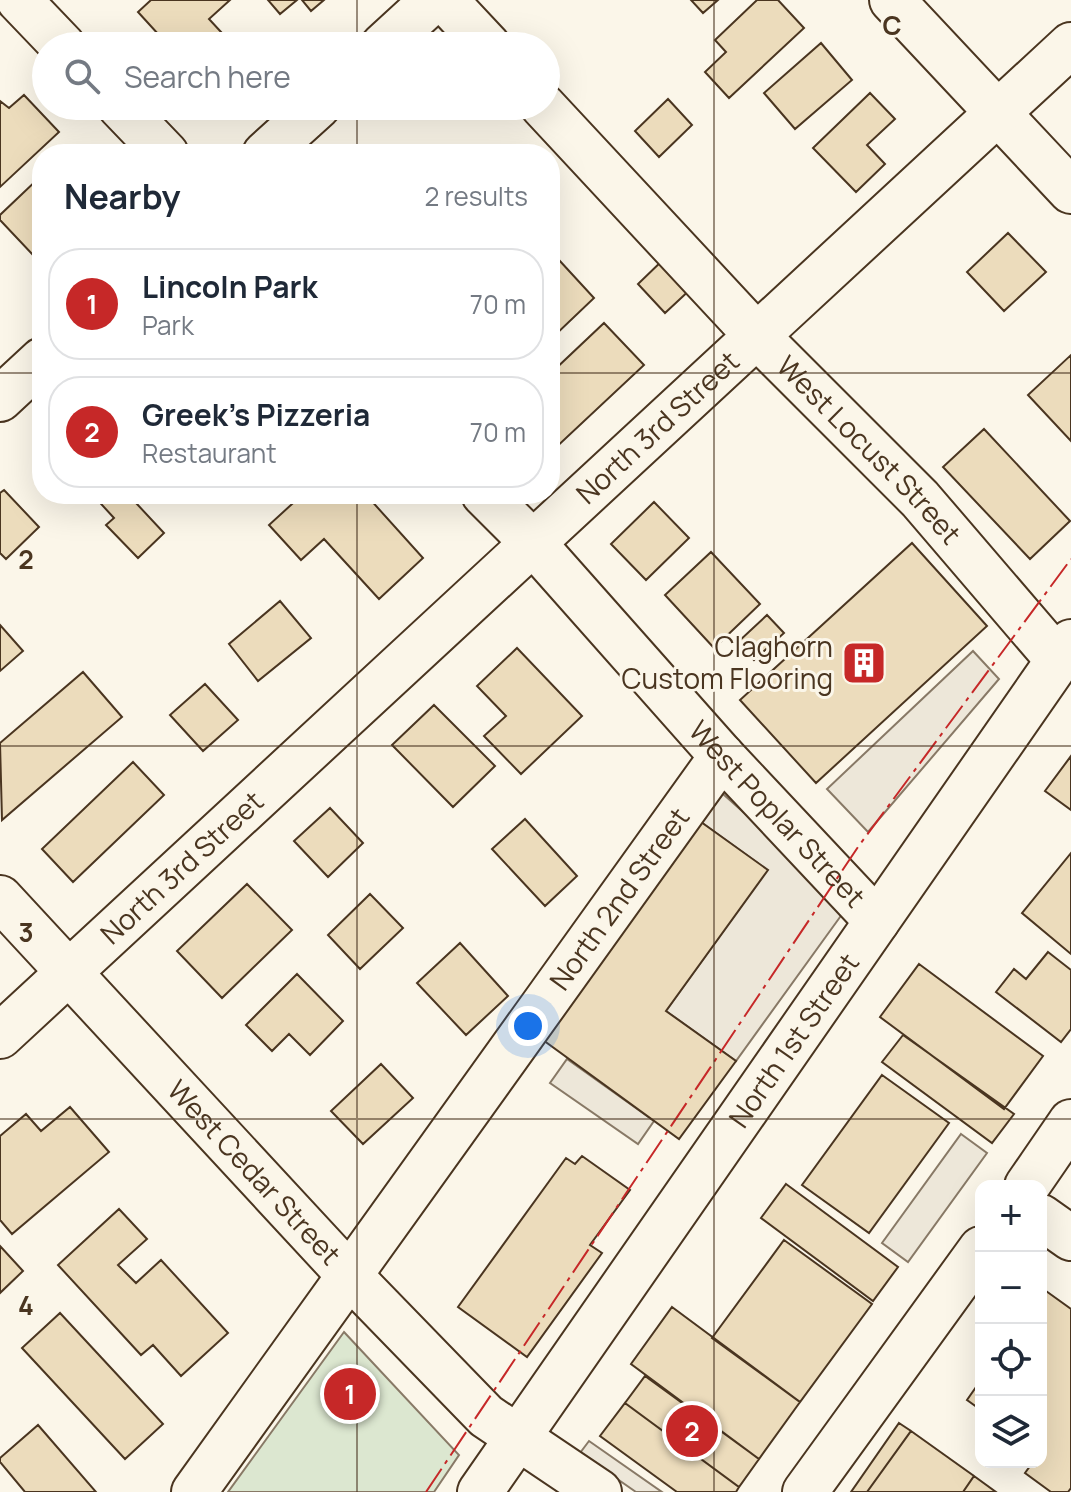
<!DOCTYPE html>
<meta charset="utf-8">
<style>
body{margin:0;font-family:Manrope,sans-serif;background:#f2f2f3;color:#1f2937}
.controls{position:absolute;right:24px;bottom:24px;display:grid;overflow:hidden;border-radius:16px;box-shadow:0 8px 32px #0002}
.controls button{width:72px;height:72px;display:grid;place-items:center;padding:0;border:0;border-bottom:2px solid #e0e1e3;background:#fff;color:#1f2937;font:40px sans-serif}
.you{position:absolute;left:528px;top:1026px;width:28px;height:28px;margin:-20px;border:6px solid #fff;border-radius:50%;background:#1a73e8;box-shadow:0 0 0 12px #1a73e833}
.badge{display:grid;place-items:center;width:52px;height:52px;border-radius:50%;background:#c62828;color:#fff;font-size:26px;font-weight:700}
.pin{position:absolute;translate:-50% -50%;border:4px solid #fff;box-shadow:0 2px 8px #0006}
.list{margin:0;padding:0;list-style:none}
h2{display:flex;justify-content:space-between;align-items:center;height:104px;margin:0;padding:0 32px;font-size:34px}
h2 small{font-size:26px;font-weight:400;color:#747a83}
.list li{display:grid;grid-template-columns:52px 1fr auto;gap:24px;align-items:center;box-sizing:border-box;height:112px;margin:0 16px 16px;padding:0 16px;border:2px solid #e0e1e3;border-radius:32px}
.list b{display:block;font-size:30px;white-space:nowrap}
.list p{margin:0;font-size:26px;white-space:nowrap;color:#747a83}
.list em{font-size:26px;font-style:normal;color:#747a83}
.icon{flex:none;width:44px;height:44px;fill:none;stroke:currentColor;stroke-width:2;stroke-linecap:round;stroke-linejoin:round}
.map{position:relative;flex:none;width:1071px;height:1492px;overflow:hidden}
.search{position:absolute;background:#fff;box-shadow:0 8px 32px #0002;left:32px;top:32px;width:528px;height:88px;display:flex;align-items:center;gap:20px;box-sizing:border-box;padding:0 28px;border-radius:44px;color:#747a83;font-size:30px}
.panel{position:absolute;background:#fff;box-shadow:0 8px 32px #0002;left:32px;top:144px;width:528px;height:360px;border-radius:32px}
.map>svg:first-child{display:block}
.green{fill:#dce7d0;stroke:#887966;stroke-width:2}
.parking{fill:#ede7d9;stroke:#887966;stroke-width:2}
.building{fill:#ecdcbc;stroke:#4a3520;stroke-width:2}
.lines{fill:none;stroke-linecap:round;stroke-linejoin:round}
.minor-casing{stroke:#4a3520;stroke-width:48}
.minor{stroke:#fbf6e9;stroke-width:44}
.power{stroke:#c62828;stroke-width:2;stroke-dasharray:28 6 4 6;stroke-linecap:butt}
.grid{fill:none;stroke:#4a3520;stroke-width:2;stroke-opacity:0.55}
.labels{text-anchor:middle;stroke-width:6;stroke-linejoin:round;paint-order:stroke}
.street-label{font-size:28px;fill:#4a3520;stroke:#fbf6e9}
.poi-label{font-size:28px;fill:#4a3520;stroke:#fbf6e9;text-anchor:end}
.grid-label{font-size:26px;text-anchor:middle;font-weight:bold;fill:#4a3520;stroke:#fbf6e9;stroke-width:6;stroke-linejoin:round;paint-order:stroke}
</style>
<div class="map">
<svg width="1071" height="1492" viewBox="0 0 1071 1492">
<rect width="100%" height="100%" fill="#fbf6e9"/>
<path class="green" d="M344 1332 459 1455 434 1492H228Z"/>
<path class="parking" d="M973 651 999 679 868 832 827 789Z
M723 794 848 906 736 1061 666 1011 767 870 701 822Z
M567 1059 654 1121 638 1144 550 1083Z
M961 1134 987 1153 908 1262 882 1243Z
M589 1441 662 1492H636L580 1453Z"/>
<path class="building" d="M151 0H230L209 19 234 46H169L138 12Z
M268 0H297L280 14Z
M302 0H324L311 11Z
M691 0H718L703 13Z
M757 0H778L804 28 729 98 705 72 726 52 715 40Z
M821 43 852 80 795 129 764 93Z
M870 93 895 119 867 145 885 164 856 192 813 148Z
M24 95 59 132 0 187V101L9 108Z
M668 99 692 125 659 157 635 131Z
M42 175V247L33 255 0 220V215Z
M1008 233 1046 272 1004 311 967 272Z
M666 257 694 286 665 313 638 284Z
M559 260 594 298 551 339 550 268Z
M604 323 644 365 550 453V374Z
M1071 355V441L1028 395Z
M984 429 1070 521 1030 559 943 467Z
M4 490 39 527 6 559 0 553V493Z
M92 494H145L136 503 164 533 138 558 106 525 114 518Z
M303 494H372L368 497 423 558 379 599 324 539 301 560 269 525Z
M654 502 689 538 646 580 611 544Z
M912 543 987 626 816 783 740 700Z
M711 552 760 604 714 648 665 595Z
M280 601 311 638 258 681 229 644Z
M767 615 784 633 754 660 738 642Z
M0 625 23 651 0 671Z
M517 648 582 716 521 774 484 736 506 716 477 686Z
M83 672 122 717 2 820 0 743Z
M205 684 238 720 203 751 170 715Z
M434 705 495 766 453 807 392 745Z
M1071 756V810L1045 791Z
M133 762 164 795 73 882 42 849Z
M330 808 363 843 328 877 294 841Z
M525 819 577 876 545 906 492 849Z
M701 822 768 870 666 1011 736 1061 679 1139 543 1040Z
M1071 853V954L1022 913Z
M247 884 292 930 222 998 177 951Z
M370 894 403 928 360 969 328 935Z
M460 943 508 996 466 1035 417 983Z
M1048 952 1071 970V1029L1061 1042 996 992 1014 969 1026 979Z
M919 964 1043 1056 1004 1109 880 1017Z
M297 974 343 1021 310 1055 289 1034 272 1051 246 1025Z
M903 1035 1014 1114 992 1143 882 1062Z
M381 1064 413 1098 363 1144 331 1111Z
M882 1075 949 1123 869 1233 802 1185Z
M70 1107 109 1152 12 1234 0 1220V1136L26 1114 41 1131Z
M582 1156 630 1190 590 1245 602 1253 527 1357 458 1307 566 1158 575 1164Z
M786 1184 898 1267 873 1301 761 1218Z
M119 1209 147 1239 118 1265 136 1283 161 1260 228 1333 181 1376 153 1345 141 1355 58 1265Z
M784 1240 872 1304 800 1402 712 1338Z
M0 1246 23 1271 0 1293Z
M1046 1291 1071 1309V1488L1068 1492H1051L1025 1473 1033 1462H1041V1299Z
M672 1307 800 1402 759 1459 631 1364Z
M60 1313 163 1424 125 1459 22 1348Z
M645 1376 759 1459 739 1487 625 1403Z
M981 1380V1410L967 1400Z
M625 1403 739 1487 736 1492H677L600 1436Z
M899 1423 911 1431 867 1492H851Z
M38 1425 96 1492H25L0 1462V1458Z
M911 1431 974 1476 963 1492H867Z
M974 1476 996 1492H963Z"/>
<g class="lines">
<g class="minor-casing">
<g id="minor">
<path d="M19 0 63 46"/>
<path d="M445 0 488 46"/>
<path d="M892 0 1071 191"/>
<path d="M383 46 433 0"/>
<path d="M120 106 166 154"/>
<path id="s1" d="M543 106 758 337 920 499 1058 660"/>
<path d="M265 154 318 106"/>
<path d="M0 399 42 360"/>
<path id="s2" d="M484 494 534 544 722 756 877 921"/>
<path id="s3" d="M0 898 350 1276 486 1416 599 1492"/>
<path id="s4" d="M0 1036 1071 45"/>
<path d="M1027 1186 1071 1122"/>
<path d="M1041 1217 1071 1238"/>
<path id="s5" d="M194 1492 722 756"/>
<path id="s6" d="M480 1492 1071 642"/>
<path d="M805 1492 981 1249"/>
</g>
</g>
<use href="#minor" class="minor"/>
<path class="power" d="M426 1492 858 847 1071 559"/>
</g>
<path class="grid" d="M357 0V46M714 0V1492M357 106V154M0 373H42M550 373H1071M357 494V1492M0 746H1071M0 1119H1071"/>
<defs>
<g id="building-square" transform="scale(2.3)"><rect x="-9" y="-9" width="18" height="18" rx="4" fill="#c62828" stroke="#fbf6e9"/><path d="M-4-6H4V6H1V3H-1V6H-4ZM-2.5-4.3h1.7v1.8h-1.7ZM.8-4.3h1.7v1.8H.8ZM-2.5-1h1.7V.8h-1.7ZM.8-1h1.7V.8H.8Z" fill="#fff"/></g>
</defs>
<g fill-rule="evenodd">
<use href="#building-square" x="864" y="663"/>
</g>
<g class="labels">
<g class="street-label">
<text dy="10" stroke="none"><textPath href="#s4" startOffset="896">North 3rd Street</textPath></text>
<text dy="10" stroke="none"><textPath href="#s1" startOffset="474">West Locust Street</textPath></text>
<text dy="10" stroke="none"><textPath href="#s2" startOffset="434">West Poplar Street</textPath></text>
<text dy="10" stroke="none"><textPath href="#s4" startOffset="248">North 3rd Street</textPath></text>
<text dy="10" stroke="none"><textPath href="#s5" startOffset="730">North 2nd Street</textPath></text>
<text dy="10" stroke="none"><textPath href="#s6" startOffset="550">North 1st Street</textPath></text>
<text dy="10" stroke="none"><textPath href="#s3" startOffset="374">West Cedar Street</textPath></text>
</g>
<g class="poi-label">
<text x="833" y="657">Claghorn<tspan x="833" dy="32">Custom Flooring</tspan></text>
</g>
</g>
<g class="grid-label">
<text x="892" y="35">C</text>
<text x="26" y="569">2</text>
<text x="26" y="942">3</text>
<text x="26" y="1315">4</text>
</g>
</svg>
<div class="controls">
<button>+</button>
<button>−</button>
<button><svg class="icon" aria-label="locate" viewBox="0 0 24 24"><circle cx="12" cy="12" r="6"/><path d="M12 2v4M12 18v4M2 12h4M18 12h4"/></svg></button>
<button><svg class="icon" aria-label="layers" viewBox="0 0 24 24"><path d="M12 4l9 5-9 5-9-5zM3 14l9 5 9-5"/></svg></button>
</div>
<div class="you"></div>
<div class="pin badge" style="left:350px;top:1394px">1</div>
<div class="pin badge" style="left:692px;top:1431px">2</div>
<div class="search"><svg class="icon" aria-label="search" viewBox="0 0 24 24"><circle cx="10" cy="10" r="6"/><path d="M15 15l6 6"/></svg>Search here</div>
<section class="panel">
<h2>Nearby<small>2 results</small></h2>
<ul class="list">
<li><span class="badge">1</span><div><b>Lincoln Park</b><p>Park</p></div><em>70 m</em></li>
<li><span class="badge">2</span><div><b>Greek's Pizzeria</b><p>Restaurant</p></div><em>70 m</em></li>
</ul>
</section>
</div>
